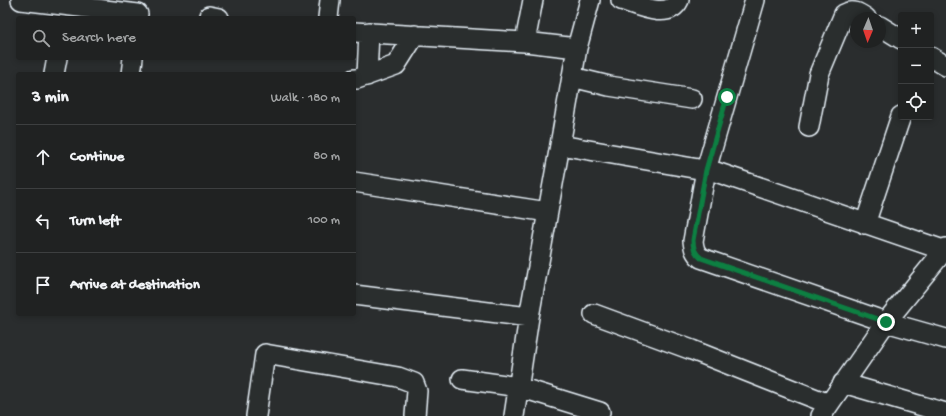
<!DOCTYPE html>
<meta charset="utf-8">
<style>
body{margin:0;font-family:"Gochi Hand",sans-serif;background:#2d2f2f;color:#f1f3f6}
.controls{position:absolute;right:12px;top:12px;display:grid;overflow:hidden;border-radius:4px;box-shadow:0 2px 6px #0003}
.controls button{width:36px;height:36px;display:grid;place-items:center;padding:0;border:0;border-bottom:1px solid #3d3f40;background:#202222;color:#f1f3f6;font:20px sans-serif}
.compass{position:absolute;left:850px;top:12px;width:36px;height:36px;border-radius:50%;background:#202222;box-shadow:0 2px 6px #0003;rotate:182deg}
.stop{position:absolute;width:12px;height:12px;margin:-9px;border:3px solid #0b8043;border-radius:50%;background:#fff}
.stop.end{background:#0b8043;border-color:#fff;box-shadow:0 1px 4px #0008}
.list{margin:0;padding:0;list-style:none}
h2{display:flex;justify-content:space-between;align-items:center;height:52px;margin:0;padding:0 16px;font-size:17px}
h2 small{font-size:13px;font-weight:400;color:#a2a4a5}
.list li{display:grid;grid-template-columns:26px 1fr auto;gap:12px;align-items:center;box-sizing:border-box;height:64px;padding:0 16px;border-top:1px solid #3d3f40}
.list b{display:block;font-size:15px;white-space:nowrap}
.list em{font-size:13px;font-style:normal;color:#a2a4a5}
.icon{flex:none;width:22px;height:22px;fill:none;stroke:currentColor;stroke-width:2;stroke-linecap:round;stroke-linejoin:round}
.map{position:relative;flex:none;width:946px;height:416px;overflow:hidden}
.search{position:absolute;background:#202222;box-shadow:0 2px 6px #0003;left:16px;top:16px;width:340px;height:44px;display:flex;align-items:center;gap:10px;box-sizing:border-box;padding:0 14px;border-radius:4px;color:#a2a4a5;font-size:15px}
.panel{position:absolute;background:#202222;box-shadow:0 2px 6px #0003;left:16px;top:72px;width:340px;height:244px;border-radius:4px}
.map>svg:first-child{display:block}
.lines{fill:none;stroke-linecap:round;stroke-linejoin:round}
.minor-casing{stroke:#e8f1f8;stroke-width:22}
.minor{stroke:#2a2d2e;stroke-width:19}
.route{stroke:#0b8043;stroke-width:5}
</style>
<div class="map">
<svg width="946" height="416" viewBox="0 0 946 416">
<rect width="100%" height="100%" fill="#2a2d2e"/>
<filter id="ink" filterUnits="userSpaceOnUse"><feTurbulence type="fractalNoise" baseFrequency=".025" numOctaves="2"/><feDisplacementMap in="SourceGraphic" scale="8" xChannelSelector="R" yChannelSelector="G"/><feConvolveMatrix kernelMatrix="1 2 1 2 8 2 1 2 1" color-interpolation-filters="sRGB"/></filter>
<g filter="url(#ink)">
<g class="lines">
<g class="minor-casing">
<path id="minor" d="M21 0 138 14
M621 0C637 5 669 21 679 0
M755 0 706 170 693 241C694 249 695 253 701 258L886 322 946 339
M209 16 219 18
M328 18 330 0
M880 26 901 39
M354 32 525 42 533 0
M525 42 577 48 560 145
M577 48 590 0
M931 57 946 66
M54 74 57 58
M131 74 133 58
M367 76 369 32
M572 77 609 86 692 99
M354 79H357L396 65 415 35
M809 127 819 74 844 14C853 9 859 13 866 18
M354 182 548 212
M865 224 901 116
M354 295 529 317
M594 314 692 350 829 404
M462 379 519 387 600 412
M843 383 946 413
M256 416 265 354 398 377 414 383 417 391 415 416
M514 416 529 317 560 145 716 172 946 251
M821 416 886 322 946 248"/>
</g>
<use href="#minor" class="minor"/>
</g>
</g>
<g class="lines" filter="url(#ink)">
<path class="route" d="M727 97 706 170 693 240C693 249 695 253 701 258L886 322"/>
</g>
</svg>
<div class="controls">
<button>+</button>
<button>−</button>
<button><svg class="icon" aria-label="locate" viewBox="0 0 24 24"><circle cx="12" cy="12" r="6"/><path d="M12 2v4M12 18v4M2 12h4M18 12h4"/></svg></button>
</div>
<svg class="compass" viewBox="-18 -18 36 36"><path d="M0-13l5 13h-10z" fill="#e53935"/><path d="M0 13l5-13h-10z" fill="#a2a4a5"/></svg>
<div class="stop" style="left:727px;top:97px"></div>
<div class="stop end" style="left:886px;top:322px"></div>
<div class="search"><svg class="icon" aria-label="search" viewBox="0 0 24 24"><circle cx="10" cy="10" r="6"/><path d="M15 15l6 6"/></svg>Search here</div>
<section class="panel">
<h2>3 min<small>Walk · 180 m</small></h2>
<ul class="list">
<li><svg class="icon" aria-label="ahead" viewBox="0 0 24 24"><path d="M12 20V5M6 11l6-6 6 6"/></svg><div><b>Continue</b></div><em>80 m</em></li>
<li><svg class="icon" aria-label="left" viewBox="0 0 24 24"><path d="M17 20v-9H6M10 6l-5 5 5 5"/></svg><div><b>Turn left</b></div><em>100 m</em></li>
<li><svg class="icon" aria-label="arrive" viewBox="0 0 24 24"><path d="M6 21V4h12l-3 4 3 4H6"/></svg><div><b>Arrive at destination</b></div></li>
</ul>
</section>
</div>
